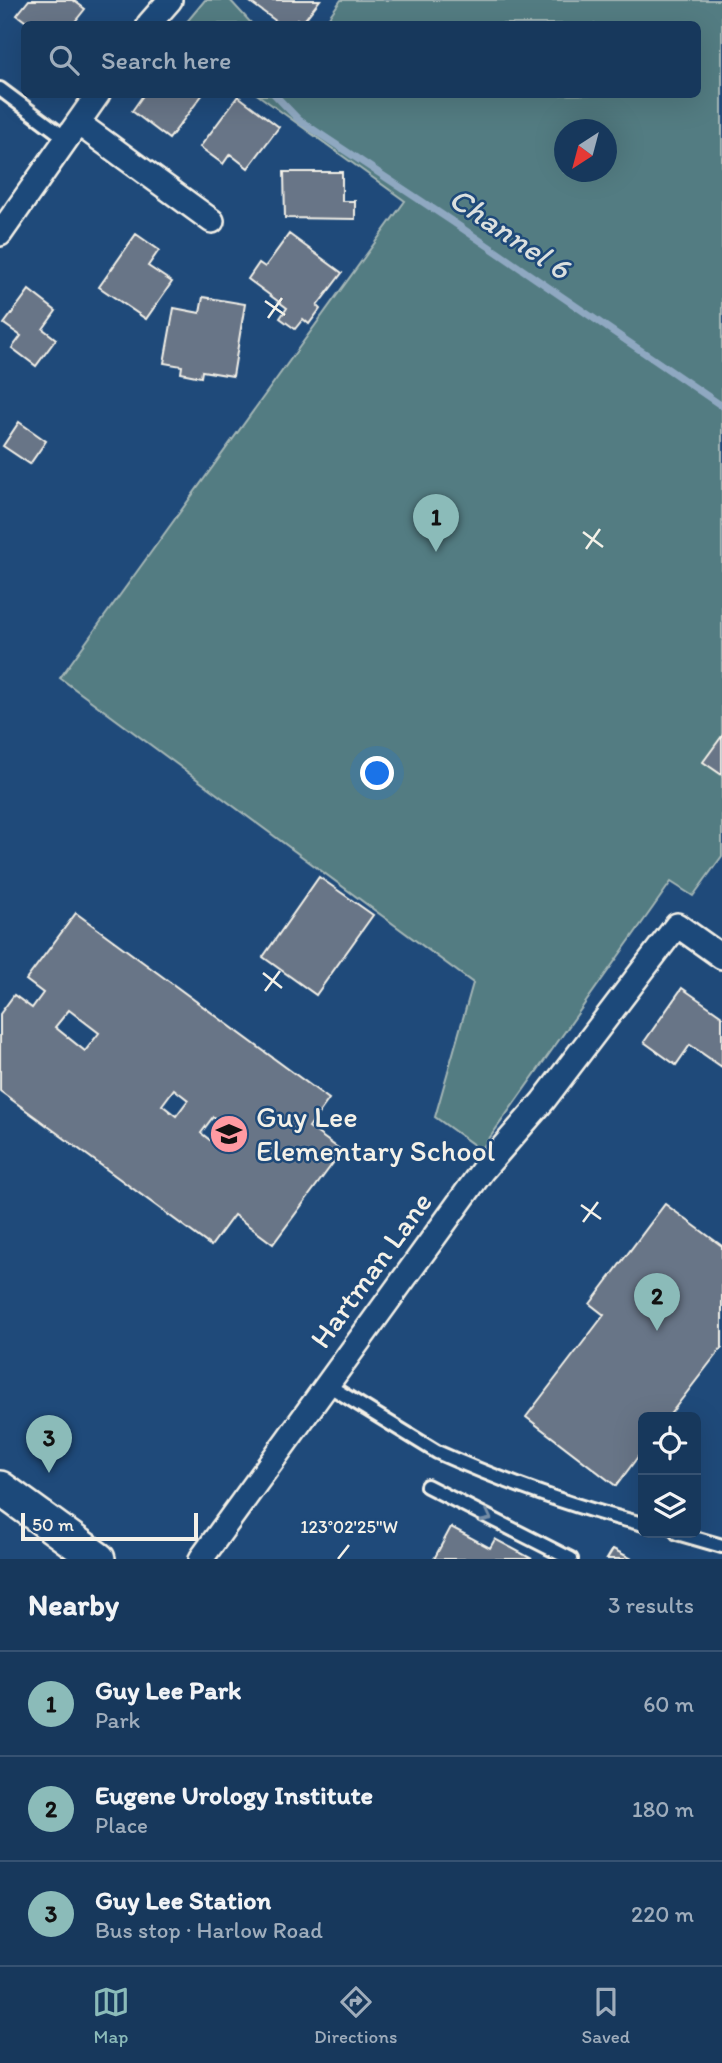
<!DOCTYPE html>
<meta charset="utf-8">
<style>
body{margin:0;font-family:Itim,sans-serif;background:#244365;color:#f1f3f6}
.controls{position:absolute;right:21px;bottom:21px;display:grid;overflow:hidden;border-radius:10px;box-shadow:0 7px 28px #0002}
.controls button{width:63px;height:63px;display:grid;place-items:center;padding:0;border:0;border-bottom:2px solid #365272;background:#17385c;color:#f1f3f6;font:35px sans-serif}
.compass{position:absolute;left:554px;top:119px;width:63px;height:63px;border-radius:50%;background:#17385c;box-shadow:0 7px 28px #0002;rotate:216deg}
.scale{position:absolute;left:21px;bottom:18px;width:177px;box-sizing:border-box;padding-left:7px;border:4px solid #f4f1e8;border-top:0;font-size:19px;line-height:24px;white-space:nowrap;color:#f4f1e8;-webkit-text-stroke:5px #1f4a7a;paint-order:stroke}
.you{position:absolute;left:378px;top:774px;width:24px;height:24px;margin:-18px;border:5px solid #fff;border-radius:50%;background:#1a73e8;box-shadow:0 0 0 10px #1a73e833}
.badge{display:grid;place-items:center;width:46px;height:46px;border-radius:50%;background:#8bbbb9;color:#111;font-size:23px;font-weight:700}
.pin{position:absolute;translate:-50% -58px;filter:drop-shadow(0 2px 4px #0008)}
.pin::after{content:'';position:absolute;top:37px;width:24px;height:21px;background:inherit;clip-path:polygon(0 0,100% 0,50% 100%)}
.list{margin:0;padding:0;list-style:none}
h2{display:flex;justify-content:space-between;align-items:center;height:91px;margin:0;padding:0 28px;font-size:30px}
h2 small{font-size:23px;font-weight:400;color:#9eacbb}
.list li{display:grid;grid-template-columns:46px 1fr auto;gap:21px;align-items:center;box-sizing:border-box;height:105px;padding:0 28px;border-top:2px solid #365272}
.list b{display:block;font-size:26px;white-space:nowrap}
.list p{margin:0;font-size:23px;white-space:nowrap;color:#9eacbb}
.list em{font-size:23px;font-style:normal;color:#9eacbb}
.icon{flex:none;width:38px;height:38px;fill:none;stroke:currentColor;stroke-width:2;stroke-linecap:round;stroke-linejoin:round}
.map{position:relative;flex:none;width:722px;height:1559px;overflow:hidden}
.search{position:absolute;background:#17385c;box-shadow:0 7px 28px #0002;left:21px;right:21px;top:21px;height:77px;display:flex;align-items:center;gap:18px;box-sizing:border-box;padding:0 24px;border-radius:10px;color:#9eacbb;font-size:26px}
.sheet{height:406px;background:#17385c}
nav{display:flex;justify-content:space-around;align-items:center;box-sizing:border-box;height:98px;border-top:2px solid #365272;background:#17385c;font-size:19px;color:#9eacbb}
nav a{display:grid;justify-items:center;gap:4px}
nav .on{color:#8bbbb9}
.map>svg:first-child{display:block}
.green{fill:#537b82;stroke:#a4b6b5;stroke-width:2;fill-rule:evenodd}
.lines{fill:none;stroke-linecap:round;stroke-linejoin:round}
.stream{stroke:#8fa8c1;stroke-width:7}
.building{fill:#687487;stroke:#f4f1e8;stroke-width:2;fill-rule:evenodd}
.service-casing{stroke:#f4f1e8;stroke-width:18}
.minor-casing{stroke:#f4f1e8;stroke-width:28}
.secondary-casing{stroke:#f4f1e8;stroke-width:38}
.service{stroke:#1f4a7a;stroke-width:12}
.minor{stroke:#1f4a7a;stroke-width:23}
.secondary{stroke:#1f4a7a;stroke-width:33}
.oneway{stroke:#748da6}
.ticks{fill:none;stroke:#f4f1e8;stroke-width:2.5}
.labels{text-anchor:middle;stroke-width:5;stroke-linejoin:round;paint-order:stroke}
.poi-label{font-size:30px;fill:#f4f1e8;stroke:#1f4a7a;text-anchor:start}
.street-label{font-size:30px;fill:#f4f1e8;stroke:#1f4a7a}
.water-label{font-size:32px;font-style:italic;fill:#dbdfde;stroke:#1f4a7a}
.ticks-label{font-size:18px;text-anchor:middle;fill:#f4f1e8;stroke:#1f4a7a;stroke-width:5;stroke-linejoin:round;paint-order:stroke}
</style>
<div class="map">
<svg width="722" height="1559" viewBox="0 0 722 1559">
<rect width="100%" height="100%" fill="#1f4a7a"/>
<filter id="ink" filterUnits="userSpaceOnUse"><feTurbulence type="fractalNoise" baseFrequency=".0143" numOctaves="2"/><feDisplacementMap in="SourceGraphic" scale="14" xChannelSelector="R" yChannelSelector="G"/><feConvolveMatrix kernelMatrix="1 2 1 2 8 2 1 2 1" color-interpolation-filters="sRGB"/></filter>
<g filter="url(#ink)">
<path class="green" d="M205 0H230L252 24H185Z
M341 0H722V856L693 896 671 882 481 1150 435 1117 473 983 60 678 405 201 258 95 698 94V24H324ZM564 130H606V172H564Z"/>
<g class="lines">
<path class="stream" d="M274 94 299 120 453 222 722 406"/>
</g>
<path class="building" d="M29 0H73L85 9 73 24H29L17 15Z
M251 0H320L302 23 297 19 293 24H280L250 2Z
M144 94H203L169 139 132 111Z
M238 96 279 127 248 168 230 154 223 164 200 147Z
M284 172H342V201H355V219L285 218Z
M136 234 159 250 148 266 172 282 146 319 99 287Z
M289 234 342 273 317 306 320 309 309 324 303 319 295 329 280 318 287 308 248 279 259 263 265 267Z
M29 290 56 311 43 329 56 339 36 366 12 348 21 336 4 324Z
M203 297 245 304 233 376 202 371 201 377 181 373 182 366 164 363 174 308 200 313Z
M19 422 46 441 30 464 3 446Z
M722 736V775L703 762Z
M319 877 373 915 316 995 263 957Z
M76 913 329 1099 309 1127 342 1151 273 1244 234 1215 211 1246 0 1091V1014L14 995 32 1008 43 993 26 980ZM69 1010 99 1033 85 1051 55 1027ZM174 1089 188 1100 176 1116 162 1105ZM213 1117 227 1128 215 1144 201 1133Z
M682 988 722 1016V1067L690 1045 676 1065 644 1042Z
M665 1204 722 1246V1347L668 1417H643V1450L616 1486 526 1417 604 1315 590 1304Z
M451 1527 490 1548 495 1539 532 1559H434Z
M613 1549 632 1559H607Z"/>
<g class="lines">
<g class="service-casing">
<path id="service" d="M0 89 67 139
M326 1384 437 1452C505 1482 572 1507 643 1524
M427 1486 571 1559
M677 1533 722 1546"/>
</g>
<g class="minor-casing">
<path id="minor" d="M149 24 170 0
M78 123 212 221
M0 234 98 94
M201 1559 482 1171 543 1101 677 925 722 957"/>
</g>
<g class="secondary-casing">
<path id="secondary" d="M0 1488 98 1559"/>
</g>
<use href="#service" class="service"/>
<use href="#minor" class="minor"/>
<use href="#secondary" class="secondary"/>
</g>
<defs><path id="oneway-chevron" d="M-2-3.5L2.5 0L-2 3.5" fill="none" stroke-width="1.6" stroke-linecap="round" stroke-linejoin="round" transform="scale(1.75)"/></defs>
<use class="oneway" href="#oneway-chevron" transform="translate(487 1517) rotate(27)"/>
</g>
<path class="ticks" d="M265 301 285 315M268 318 282 298M583 532 603 547M586 549 600 529M263 973 282 988M265 991 280 971M581 1205 601 1219M583 1222 598 1202M338 1559 349 1545"/>
<defs>
<g id="school-disc" transform="scale(2.0125)"><circle r="9.5" fill="#ff9aa2" stroke="#1f4a7a"/><path d="M0-5L7-2L0 1L-7-2ZM-4 1L0 2.5L4 1V4Q0 6-4 4Z" fill="#111"/></g>
</defs>
<g fill-rule="evenodd">
<use href="#school-disc" x="229" y="1134"/>
</g>
<g class="labels">
<g class="poi-label">
<text x="256" y="1127">Guy Lee<tspan x="256" dy="34">Elementary School</tspan></text>
</g>
<g class="street-label">
<text transform="translate(371 1270) rotate(-54)" y="10">Hartman Lane</text>
</g>
<g class="water-label">
<text transform="translate(510 233) rotate(34)" y="11">Channel 6</text>
</g>
</g>
<g class="ticks-label">
<text x="349" y="1533">123°02'25"W</text>
</g>
</svg>
<div class="controls">
<button><svg class="icon" aria-label="locate" viewBox="0 0 24 24"><circle cx="12" cy="12" r="6"/><path d="M12 2v4M12 18v4M2 12h4M18 12h4"/></svg></button>
<button><svg class="icon" aria-label="layers" viewBox="0 0 24 24"><path d="M12 4l9 5-9 5-9-5zM3 14l9 5 9-5"/></svg></button>
</div>
<svg class="compass" viewBox="-18 -18 36 36"><path d="M0-13l5 13h-10z" fill="#e53935"/><path d="M0 13l5-13h-10z" fill="#9eacbb"/></svg>
<div class="scale">50 m</div>
<div class="you"></div>
<div class="pin badge" style="left:436px;top:552px">1</div>
<div class="pin badge" style="left:657px;top:1331px">2</div>
<div class="pin badge" style="left:49px;top:1473px">3</div>
<div class="search"><svg class="icon" aria-label="search" viewBox="0 0 24 24"><circle cx="10" cy="10" r="6"/><path d="M15 15l6 6"/></svg>Search here</div>
</div>
<section class="sheet">
<h2>Nearby<small>3 results</small></h2>
<ul class="list">
<li><span class="badge">1</span><div><b>Guy Lee Park</b><p>Park</p></div><em>60 m</em></li>
<li><span class="badge">2</span><div><b>Eugene Urology Institute</b><p>Place</p></div><em>180 m</em></li>
<li><span class="badge">3</span><div><b>Guy Lee Station</b><p>Bus stop · Harlow Road</p></div><em>220 m</em></li>
</ul>
</section>
<nav>
<a class="on"><svg class="icon" aria-label="map" viewBox="0 0 24 24"><path d="M3 6l6-2 6 2 6-2v14l-6 2-6-2-6 2zM9 4v14M15 6v14"/></svg>Map</a>
<a><svg class="icon" aria-label="directions" viewBox="0 0 24 24"><path d="M12 3l9 9-9 9-9-9zM9 14v-3h6M13 9l2 2-2 2"/></svg>Directions</a>
<a><svg class="icon" aria-label="saved" viewBox="0 0 24 24"><path d="M7 4h10v16l-5-4-5 4z"/></svg>Saved</a>
</nav>
